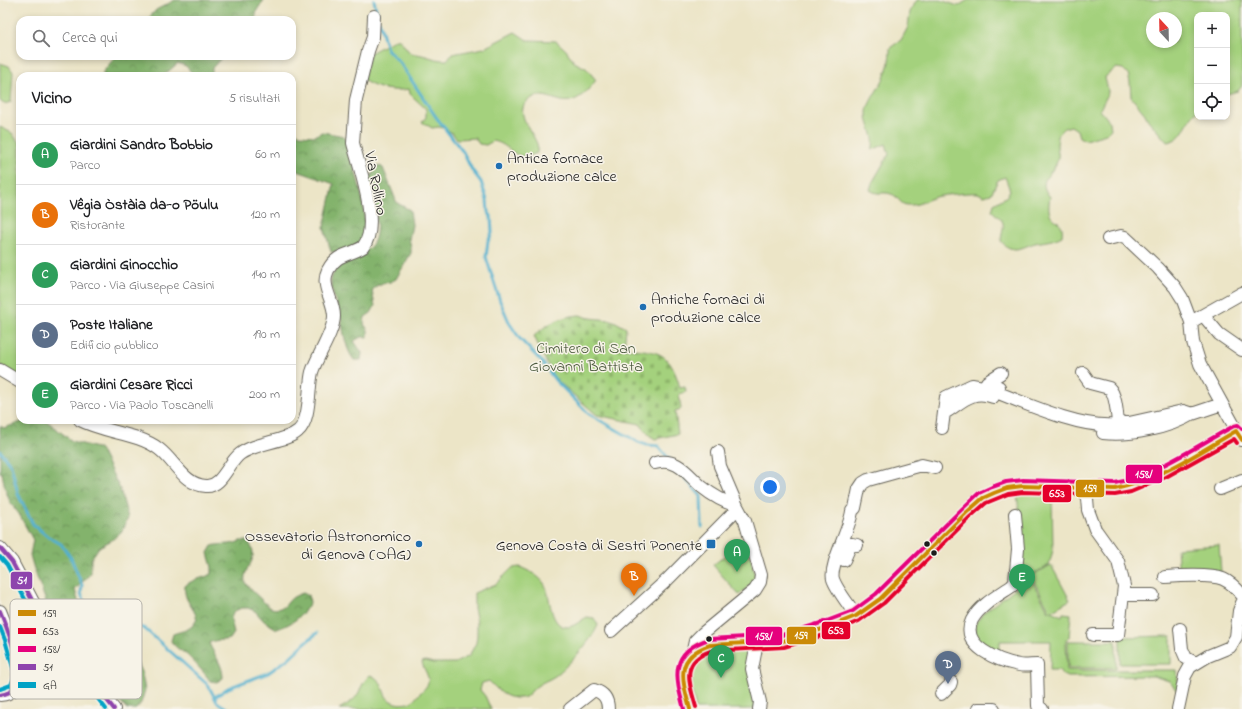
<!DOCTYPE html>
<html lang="it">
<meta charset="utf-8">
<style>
body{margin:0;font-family:"Indie Flower",sans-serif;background:#f6f6f6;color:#202124}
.controls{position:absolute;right:12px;top:12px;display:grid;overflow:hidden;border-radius:8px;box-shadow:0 2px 6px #0003}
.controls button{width:36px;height:36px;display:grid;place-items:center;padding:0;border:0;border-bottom:1px solid #e0e0e0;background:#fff;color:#202124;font:20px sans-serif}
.compass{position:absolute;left:1146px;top:12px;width:36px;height:36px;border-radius:50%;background:#fff;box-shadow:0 2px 6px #0003;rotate:338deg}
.you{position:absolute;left:770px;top:487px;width:14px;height:14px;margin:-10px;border:3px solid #fff;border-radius:50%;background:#1a73e8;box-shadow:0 0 0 6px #1a73e833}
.badge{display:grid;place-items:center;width:26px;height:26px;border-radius:50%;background:#ea580c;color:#fff;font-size:13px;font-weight:700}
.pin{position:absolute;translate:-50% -33px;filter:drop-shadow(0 1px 2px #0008)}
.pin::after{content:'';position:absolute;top:21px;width:14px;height:12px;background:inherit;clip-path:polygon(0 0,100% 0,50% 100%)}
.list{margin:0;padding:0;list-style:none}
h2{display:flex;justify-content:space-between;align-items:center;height:52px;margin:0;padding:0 16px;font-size:17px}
h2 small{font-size:13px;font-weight:400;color:#757577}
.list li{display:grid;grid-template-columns:26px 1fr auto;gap:12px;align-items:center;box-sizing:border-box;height:60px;padding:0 16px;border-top:1px solid #e0e0e0}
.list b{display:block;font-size:15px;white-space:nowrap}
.list p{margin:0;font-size:13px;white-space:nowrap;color:#757577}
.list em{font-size:13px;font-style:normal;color:#757577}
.icon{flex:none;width:22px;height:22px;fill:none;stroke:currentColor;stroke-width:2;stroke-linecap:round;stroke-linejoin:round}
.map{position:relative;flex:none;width:1242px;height:709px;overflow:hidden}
.search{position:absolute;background:#fff;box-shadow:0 2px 6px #0003;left:16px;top:16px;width:280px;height:44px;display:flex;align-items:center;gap:10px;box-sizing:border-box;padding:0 14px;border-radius:12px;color:#757577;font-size:15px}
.panel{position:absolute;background:#fff;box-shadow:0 2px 6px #0003;left:16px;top:72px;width:280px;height:352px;border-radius:12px}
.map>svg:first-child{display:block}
.green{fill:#a4d17d;stroke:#60764c;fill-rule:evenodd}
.forest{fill:url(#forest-crowns);stroke:#506844}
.cemetery{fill:url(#cemetery-stones);stroke:#60764c}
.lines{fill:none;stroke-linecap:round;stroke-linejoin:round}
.stream{stroke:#51b0cf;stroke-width:3}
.minor-casing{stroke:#656258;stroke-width:14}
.minor{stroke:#fff;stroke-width:12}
.bus-1-casing{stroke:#f7f3e8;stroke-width:7}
.bus-2-casing{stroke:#f7f3e8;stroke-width:7}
.bus-3-casing{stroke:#f7f3e8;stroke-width:7}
.bus-4-casing{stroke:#f7f3e8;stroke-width:7}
.bus-5-casing{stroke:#f7f3e8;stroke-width:7}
.bus-1{stroke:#cb8a06;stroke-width:4}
.bus-2{stroke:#e4002b;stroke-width:4}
.bus-3{stroke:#e5007d;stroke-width:4}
.bus-4{stroke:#8e44ad;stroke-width:4}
.bus-5{stroke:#01a2c5;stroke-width:4}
.poi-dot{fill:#1f6fb2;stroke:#f7f3e8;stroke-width:1.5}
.bus-dot{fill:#1c1c1c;stroke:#f7f3e8;stroke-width:1.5}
.labels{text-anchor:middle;stroke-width:3;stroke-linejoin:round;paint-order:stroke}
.poi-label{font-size:16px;fill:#1c1c1c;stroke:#f7f3e8;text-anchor:start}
.street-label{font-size:16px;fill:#1c1c1c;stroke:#f7f3e8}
.park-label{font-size:16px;fill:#4c5b3e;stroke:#f7f3e8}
.key{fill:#f7f3e8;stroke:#b5b2ab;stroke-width:1}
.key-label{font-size:11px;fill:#1c1c1c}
.line-badge{stroke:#f7f3e8;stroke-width:1.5}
.badge-label{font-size:11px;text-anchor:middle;font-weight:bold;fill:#fff}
</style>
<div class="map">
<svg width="1242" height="709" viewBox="0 0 1242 709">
<defs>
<pattern id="forest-crowns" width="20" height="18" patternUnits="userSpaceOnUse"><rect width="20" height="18" fill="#83b36c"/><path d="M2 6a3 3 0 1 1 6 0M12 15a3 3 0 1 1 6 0" fill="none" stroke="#6a9158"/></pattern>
<pattern id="cemetery-stones" width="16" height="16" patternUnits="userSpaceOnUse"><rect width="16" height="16" fill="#a4d17d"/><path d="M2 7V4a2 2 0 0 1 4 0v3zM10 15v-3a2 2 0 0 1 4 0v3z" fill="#8db36b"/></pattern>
</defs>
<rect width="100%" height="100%" fill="#f7f3e8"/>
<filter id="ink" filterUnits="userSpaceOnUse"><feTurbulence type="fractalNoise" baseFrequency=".025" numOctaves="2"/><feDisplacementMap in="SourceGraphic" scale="8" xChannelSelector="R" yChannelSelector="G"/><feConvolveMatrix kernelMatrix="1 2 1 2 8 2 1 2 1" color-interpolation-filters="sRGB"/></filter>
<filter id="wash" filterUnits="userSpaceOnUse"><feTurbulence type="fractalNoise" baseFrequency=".012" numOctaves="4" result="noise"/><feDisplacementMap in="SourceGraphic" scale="16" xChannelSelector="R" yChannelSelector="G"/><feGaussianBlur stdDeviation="0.9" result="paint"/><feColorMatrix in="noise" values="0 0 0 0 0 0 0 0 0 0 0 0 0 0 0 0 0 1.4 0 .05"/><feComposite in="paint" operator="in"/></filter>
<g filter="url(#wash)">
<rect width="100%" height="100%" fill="#ece5c7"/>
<path class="green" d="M917 0H941L958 6 968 0H1242V86L1238 91 1227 94V15H1197V111C1183 123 1186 139 1167 142L1148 120 1145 114 1131 97 1130 82 1128 74 1123 69 1116 68 1105 77C1105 81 1108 86 1108 91 1108 97 1102 103 1100 110L1110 122 1111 129 1106 134 1085 140 1079 137 1077 130 1071 126 1064 128 1059 133C1058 137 1057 142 1057 146 1057 150 1059 154 1058 158 1055 175 1034 178 1050 197 1049 202 1048 209 1050 214 1056 224 1064 220 1062 236 1053 241 1045 241 1035 243 1028 245 1022 249 1014 249 1008 248 1005 246 1001 241 1003 222 1008 225 992 211L994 204 1007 196 1010 190 1005 177 998 180 991 194 984 196C982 195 980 194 978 193 972 192 942 195 935 197 926 200 918 206 908 205 899 205 899 196 891 194 882 191 879 196 870 190L872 183 889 154 886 144 872 150C877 137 867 127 867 114 866 105 879 88 884 78 888 68 890 60 890 48L901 40 908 27 910 12ZM1152 18H1176V42H1152Z
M515 32 527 40 556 41 566 50 574 62 586 68 596 80C587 92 575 106 558 100 550 98 543 94 534 97 509 108 532 130 537 144 538 147 537 150 537 153 513 164 512 144 493 141L486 145 479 144 475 138 457 139 452 133 446 129 439 127 432 128 422 122 426 117V109L410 94 409 89C393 92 376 89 363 80L370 53 398 38 411 54C424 53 434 61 447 60L452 54 484 48Z
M0 63 9 66 13 72 11 102 4 104 0 101Z
M0 127 12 133 16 139 20 143V376L0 365Z
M1052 492 1053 550 1049 565 1029 576 1048 610 1050 611 1031 576 1051 565 1070 600 1051 611 1062 616 1063 613 1071 614 1069 637 1066 640 1067 670H1177L1179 693 1169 681 1153 676 1067 677 1061 674 1060 670H1050L1051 641H1000V654L987 647 975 636V625L983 613 1017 587 1020 524 1017 493Z
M746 539 756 580 739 595 713 565Z
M1219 545 1221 572 1179 575 1177 548Z
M520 567C529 571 540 576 545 585 551 596 549 627 567 627 574 627 581 620 587 617L594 618 598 625C593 639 568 666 555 676 549 680 542 682 537 686 530 691 529 698 520 698 505 699 498 690 489 681L482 683 480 690 485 696 491 709H339C344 706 349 704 353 700 361 693 360 684 370 675 387 681 380 697 393 702 399 705 409 704 414 700 416 698 418 695 420 693 423 690 427 687 428 683 430 676 423 669 422 662L426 661 433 663H455L469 656 476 643 477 636V622L474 608V593L496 584 512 568Z
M1171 636V664H1120V637Z
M1068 641H1116V668H1068Z
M730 651 752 652 756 709H696C692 691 686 673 701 660 705 656 710 653 715 652 720 651 725 652 730 651Z"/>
<path class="forest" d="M175 0H264L257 10 255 20H147L156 10Z
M116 56H223L212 68V76H191L192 73 186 66 178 63 163 76H103V72Z
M292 129 300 135 314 136 322 132 344 136C351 157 377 227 357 244 349 251 340 251 331 252L324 227 334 184 292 169Z
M377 166H380L383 168 397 203 410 210 412 225 409 239 411 246V253L396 279 390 282 383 283 376 286 372 291 375 306 371 313 365 317 364 324 368 330V337H361L354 341 362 353 361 360H354C343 346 344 325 338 308 335 300 332 292 331 282 331 277 334 272 337 268 348 252 372 258 376 234 378 221 375 208 373 195 372 190 370 185 370 180 371 175 375 170 377 166Z
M27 420H41L48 422 72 441 100 449 120 489 128 518 122 531 112 540 99 547 91 559V573L75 590 79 604 99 635 111 645 124 651 136 661 142 674 145 690 141 703 136 709H127L111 693 75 648 49 610 34 569 30 555 33 540 19 514 10 502 5 488 2 473 0 472V426L4 428Z
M240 541H248C262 561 242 567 245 582 245 585 268 606 271 608 274 609 278 609 280 608 286 607 286 604 289 601 293 596 298 595 303 593L309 596 310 603C300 618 294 623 277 629L264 621 255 611 248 608H241L233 612 231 619 234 633 230 639C223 641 216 639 209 643 214 655 223 664 223 678L217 682 210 681C205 673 194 662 187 655 181 650 175 648 171 641L173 634C184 630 191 631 197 619 194 606 183 601 185 586 192 579 202 579 212 574V567L208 553 212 546C221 543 231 546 240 541Z"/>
<path class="cemetery" d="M580 315C591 320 602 318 614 321 618 323 622 326 626 328L624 348C633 349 651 350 659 354 671 359 677 376 680 388L685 387 686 392 679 394 681 409 675 411 678 434 655 439 649 435 640 424 597 415 554 378 534 336C547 323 563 316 580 315Z"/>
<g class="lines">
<path class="stream" d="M374 0 377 14
M379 21 387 49 400 63 436 117 463 152 472 170 481 182 487 200 488 212 491 216 492 233 488 241 486 257 500 301 510 324 520 339 541 361 556 381 589 414 638 442 647 445 658 446 669 459
M0 451 11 465 18 494 33 524 47 536 61 544 71 558 82 585 81 593 86 606 102 621 114 625H134L145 629 208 685 217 702 228 709
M677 470 701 496 702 527
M215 697 228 688 268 673 288 659 305 643 317 633"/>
</g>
</g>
<g filter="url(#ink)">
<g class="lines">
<g class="minor-casing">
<path id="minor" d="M1108 239 1121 236 1125 237 1158 268 1175 287 1182 298 1191 322 1193 342 1200 364 1242 440
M1203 315 1242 293
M1191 322 1203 315 1219 334 1242 350
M0 370 20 382
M1083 373 1090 383 1109 388C1116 394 1117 414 1118 423
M999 387 987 382 1001 373
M946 412C962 402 972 389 993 397
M80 420C105 433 138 433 159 449 175 461 184 485 206 486 222 487 228 463 240 454 256 442 286 442 298 431 311 420 308 388 312 372 317 356 334 332 334 316 334 300 320 286 328 270 337 253 349 256 363 247 381 225 359 168 353 143L356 100 368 51 373 37 374 16
M942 428 946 397 972 385 983 387C1018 400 1079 429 1115 425L1118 423H1129L1183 411 1192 414 1222 404
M1103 433C1130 436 1169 428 1192 414
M655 463C678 457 687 474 702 487 713 496 724 502 737 506
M1086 487 1088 510 1095 529 1118 561 1124 586 1118 635H1093
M1220 489 1242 480
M1015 514 1018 549 1015 582 1012 586C999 595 980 605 972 620 959 646 999 661 1019 665 1024 666 1031 665 1037 665L1038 706 1042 709
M0 548 12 562 42 619 114 709
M844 560 851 544H852L857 545
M1165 577C1179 576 1210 574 1223 579 1230 582 1237 589 1242 595
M1123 595H1153
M0 611 11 638 21 675C20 687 12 694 0 695
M856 616C850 606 836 589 833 579 829 565 850 529 852 511L855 508 859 489 863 483 868 480 922 465 935 468
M1180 629 1182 649 1186 658 1196 663
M611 631 667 580 735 511 737 506
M757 643 752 669 760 702 759 709
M692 654 695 641 703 633 755 590 760 582 761 575 745 521 737 506 720 466 718 452
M945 666 950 669
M941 694 950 685 951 682
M570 709 594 690C604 693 608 699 608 709
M690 709 683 682V671L687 661 692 654 701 648 710 645 732 643H757L783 641 826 628 856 616 880 599 966 513 983 498 994 493 1007 488 1023 486 1115 489 1130 486 1163 472 1236 431
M978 709H994
M1178 709 1185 676 1190 667 1208 656 1230 647 1236 637 1239 611 1242 603"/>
</g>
<use href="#minor" class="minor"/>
<g class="bus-1-casing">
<path id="bus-1" d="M690 709C682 680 674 657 710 645L783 641 826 628 856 616 880 599 966 513 983 498 994 493 1007 488 1023 486 1115 489C1159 480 1198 453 1236 431L1242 440"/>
</g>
<g class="bus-2-casing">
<path id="bus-2" d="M696 707C689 683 680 661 711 651L784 647 828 634 859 621 884 603 970 517 986 503 1008 494 1023 492 1115 495 1131 492 1166 477 1234 439 1237 443"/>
</g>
<g class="bus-3-casing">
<path id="bus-3" d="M684 709C675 677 669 652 709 639L782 635 824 622 853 611 876 594 962 509 979 493 992 487 1006 482 1023 480 1115 483C1157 474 1196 446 1234 426L1238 425 1242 429"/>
</g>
<g class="bus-4-casing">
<path id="bus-4" d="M0 548 12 562 42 619 114 709
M0 611C7 628 13 644 17 661 18 665 21 671 21 676 21 688 10 693 0 695"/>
</g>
<g class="bus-5-casing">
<path id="bus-5" d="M0 557 7 565 37 622 106 709
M0 627 5 640 15 675 11 685 0 689"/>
</g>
<use href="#bus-1" class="bus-1"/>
<use href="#bus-2" class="bus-2"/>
<use href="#bus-3" class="bus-3"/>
<use href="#bus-4" class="bus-4"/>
<use href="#bus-5" class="bus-5"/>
</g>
</g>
<g class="poi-dot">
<circle cx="499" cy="166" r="4"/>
<circle cx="643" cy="307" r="4"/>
<circle cx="419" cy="544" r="4"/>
<rect x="706" y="539" width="10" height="10" rx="2"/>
</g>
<g class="bus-dot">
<circle cx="927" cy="544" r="3.5"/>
<circle cx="934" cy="553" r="3.5"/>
<circle cx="709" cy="639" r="3.5"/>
</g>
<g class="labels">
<g class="poi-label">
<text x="507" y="163">Antica fornace<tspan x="507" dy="18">produzione calce</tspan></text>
<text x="651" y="304">Antiche fornaci di<tspan x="651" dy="18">produzione calce</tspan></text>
<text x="411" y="541" text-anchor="end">Ossevatorio Astronomico<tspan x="411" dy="18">di Genova (OAG)</tspan></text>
<text x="702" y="550" text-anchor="end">Genova Costa di Sestri Ponente</text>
</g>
<g class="street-label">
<text transform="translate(377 183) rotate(79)" y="6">Via Rollino</text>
</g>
<g class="park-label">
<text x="586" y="353">Cimitero di San<tspan x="586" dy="18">Giovanni Battista</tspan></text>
</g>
</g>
<rect x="10" y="599" width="132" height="100" rx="6" class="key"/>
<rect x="18" y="610" width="18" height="6" fill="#cb8a06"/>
<rect x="18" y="628" width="18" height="6" fill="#e4002b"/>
<rect x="18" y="646" width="18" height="6" fill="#e5007d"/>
<rect x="18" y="664" width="18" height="6" fill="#8e44ad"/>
<rect x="18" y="682" width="18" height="6" fill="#01a2c5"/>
<g class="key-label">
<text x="43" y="617">159</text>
<text x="43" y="635">653</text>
<text x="43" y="653">158/</text>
<text x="43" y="671">51</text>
<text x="43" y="689">GA</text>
</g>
<g class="line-badge">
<rect x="1125" y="464" width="38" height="20" rx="4" fill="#e5007d"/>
<rect x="1075" y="479" width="30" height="19" rx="4" fill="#cb8a06"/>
<rect x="1042" y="484" width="30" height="19" rx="4" fill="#e4002b"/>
<rect x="10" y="571" width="23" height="19" rx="4" fill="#8e44ad"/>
<rect x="821" y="621" width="30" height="19" rx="4" fill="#e4002b"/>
<rect x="786" y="626" width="31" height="19" rx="4" fill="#cb8a06"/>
<rect x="745" y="626" width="38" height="20" rx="4" fill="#e5007d"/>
</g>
<g class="badge-label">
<text x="1144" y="478">158/</text>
<text x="1090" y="492">159</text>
<text x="1057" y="497">653</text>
<text x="22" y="584">51</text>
<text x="836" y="634">653</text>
<text x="801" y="639">159</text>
<text x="764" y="640">158/</text>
</g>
</svg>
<div class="controls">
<button>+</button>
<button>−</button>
<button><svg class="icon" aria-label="locate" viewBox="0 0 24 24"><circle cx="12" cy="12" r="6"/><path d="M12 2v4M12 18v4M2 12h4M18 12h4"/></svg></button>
</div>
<svg class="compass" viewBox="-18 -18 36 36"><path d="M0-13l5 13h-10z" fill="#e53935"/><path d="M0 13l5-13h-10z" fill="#757577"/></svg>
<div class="you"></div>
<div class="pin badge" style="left:737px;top:572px;background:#2e9e5b">A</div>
<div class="pin badge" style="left:634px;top:596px;background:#e8710a">B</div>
<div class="pin badge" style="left:721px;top:678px;background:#2e9e5b">C</div>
<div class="pin badge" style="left:948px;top:684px;background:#5c6f8a">D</div>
<div class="pin badge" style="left:1022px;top:597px;background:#2e9e5b">E</div>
<div class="search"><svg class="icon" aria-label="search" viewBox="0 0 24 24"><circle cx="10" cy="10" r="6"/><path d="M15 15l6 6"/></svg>Cerca qui</div>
<section class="panel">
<h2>Vicino<small>5 risultati</small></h2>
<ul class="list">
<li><span class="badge" style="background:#2e9e5b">A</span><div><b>Giardini Sandro Bobbio</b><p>Parco</p></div><em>60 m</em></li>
<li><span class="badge" style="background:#e8710a">B</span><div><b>Vêgia Òstàia da-o Pöulu</b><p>Ristorante</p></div><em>120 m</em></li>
<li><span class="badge" style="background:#2e9e5b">C</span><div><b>Giardini Ginocchio</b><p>Parco · Via Giuseppe Casini</p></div><em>140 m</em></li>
<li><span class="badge" style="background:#5c6f8a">D</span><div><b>Poste Italiane</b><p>Edificio pubblico</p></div><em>190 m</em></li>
<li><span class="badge" style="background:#2e9e5b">E</span><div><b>Giardini Cesare Ricci</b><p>Parco · Via Paolo Toscanelli</p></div><em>200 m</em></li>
</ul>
</section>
</div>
